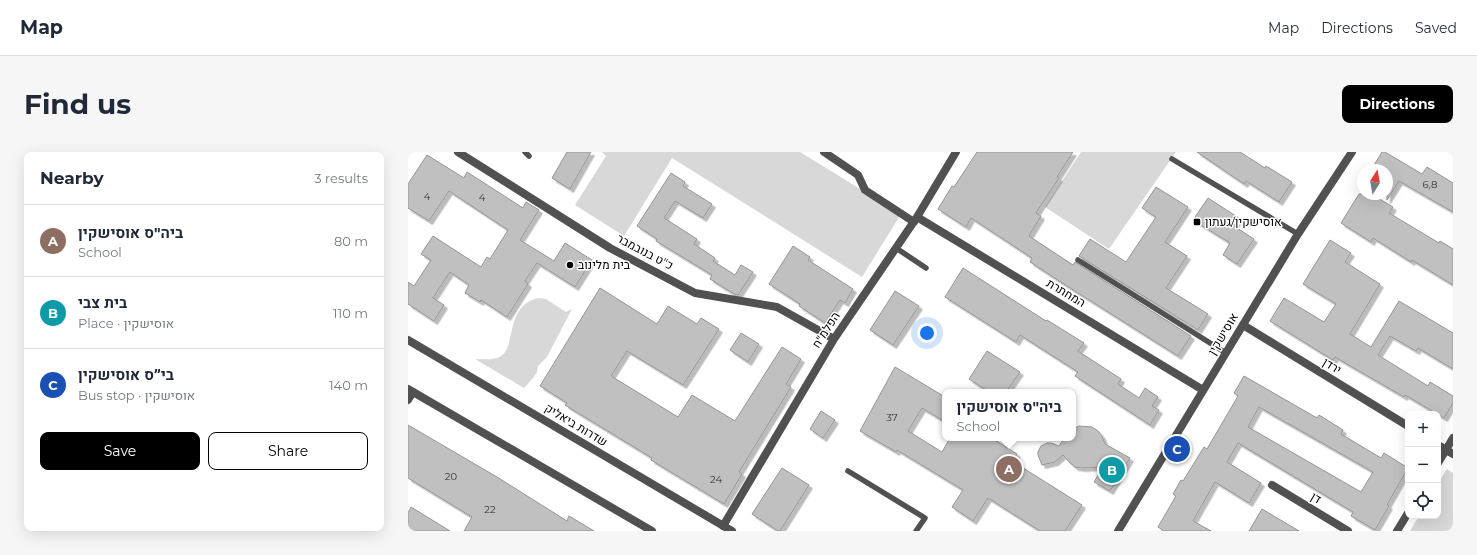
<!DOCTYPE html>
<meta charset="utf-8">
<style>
body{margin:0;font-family:Montserrat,Heebo,sans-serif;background:#f6f6f7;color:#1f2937}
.controls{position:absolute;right:12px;bottom:12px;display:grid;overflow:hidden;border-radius:8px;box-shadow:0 4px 16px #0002}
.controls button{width:36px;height:36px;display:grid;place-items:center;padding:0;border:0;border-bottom:1px solid #e0e1e3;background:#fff;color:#1f2937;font:20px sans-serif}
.compass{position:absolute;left:949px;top:12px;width:36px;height:36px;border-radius:50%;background:#fff;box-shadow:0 4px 16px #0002;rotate:11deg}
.you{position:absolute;left:519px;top:181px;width:14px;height:14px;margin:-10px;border:3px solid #fff;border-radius:50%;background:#1a73e8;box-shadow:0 0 0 6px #1a73e833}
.badge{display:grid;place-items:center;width:26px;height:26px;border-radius:50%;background:#000;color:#fff;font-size:13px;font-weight:700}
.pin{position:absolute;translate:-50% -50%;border:2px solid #fff;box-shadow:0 1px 4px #0006}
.popup{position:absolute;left:534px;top:237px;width:134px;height:52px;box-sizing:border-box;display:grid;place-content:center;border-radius:8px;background:#fff;filter:drop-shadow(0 1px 3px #0005);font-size:13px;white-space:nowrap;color:#747a83}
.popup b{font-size:15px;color:#1f2937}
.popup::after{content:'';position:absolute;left:50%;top:100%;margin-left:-8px;border:8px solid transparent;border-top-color:#fff}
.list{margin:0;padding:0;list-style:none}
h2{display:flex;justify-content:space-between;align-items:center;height:52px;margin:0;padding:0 16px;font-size:17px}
h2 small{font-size:13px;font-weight:400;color:#747a83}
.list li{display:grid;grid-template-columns:26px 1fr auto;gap:12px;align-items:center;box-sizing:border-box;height:72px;padding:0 16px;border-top:1px solid #e0e1e3}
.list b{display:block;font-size:15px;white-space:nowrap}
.list p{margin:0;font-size:13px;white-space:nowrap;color:#747a83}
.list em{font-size:13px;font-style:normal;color:#747a83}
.actions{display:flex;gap:8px;padding:12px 16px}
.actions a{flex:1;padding:9px 0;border:1px solid #000;border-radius:8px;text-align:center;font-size:14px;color:#000}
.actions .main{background:#000;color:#fff}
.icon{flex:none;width:22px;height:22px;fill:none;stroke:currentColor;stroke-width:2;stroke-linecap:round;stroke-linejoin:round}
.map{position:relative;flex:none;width:1045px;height:379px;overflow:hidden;border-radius:8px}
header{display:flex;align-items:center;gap:24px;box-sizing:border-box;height:56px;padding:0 20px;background:#fff;border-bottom:1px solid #e0e1e3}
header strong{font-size:19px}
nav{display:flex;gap:22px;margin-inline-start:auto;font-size:14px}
.intro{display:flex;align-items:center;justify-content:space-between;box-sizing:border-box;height:96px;padding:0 24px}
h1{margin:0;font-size:28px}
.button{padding:10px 18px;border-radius:8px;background:#000;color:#fff;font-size:14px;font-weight:700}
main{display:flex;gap:24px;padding:0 24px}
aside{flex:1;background:#fff;border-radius:8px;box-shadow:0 4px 16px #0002}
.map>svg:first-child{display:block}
.green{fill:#d8d8d8}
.building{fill:#c0c0c0;stroke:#959595;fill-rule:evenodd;filter:url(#shadow)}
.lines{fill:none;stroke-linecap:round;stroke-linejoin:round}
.service{stroke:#515151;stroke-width:5.5}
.minor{stroke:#515151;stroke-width:8}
.tertiary{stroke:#515151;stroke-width:8}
.poi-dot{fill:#000;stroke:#fff;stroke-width:1.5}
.labels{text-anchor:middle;stroke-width:3;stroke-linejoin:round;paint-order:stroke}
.number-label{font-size:10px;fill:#303030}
.poi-label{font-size:12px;fill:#000;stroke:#fff;text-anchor:start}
.street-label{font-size:12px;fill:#000;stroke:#fff}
</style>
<header>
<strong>Map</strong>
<nav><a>Map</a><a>Directions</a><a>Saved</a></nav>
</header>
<div class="intro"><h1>Find us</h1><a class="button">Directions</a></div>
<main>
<aside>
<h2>Nearby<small>3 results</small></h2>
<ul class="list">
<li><span class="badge" style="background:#8d6e63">A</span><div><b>ביה&quot;ס אוסישקין</b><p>School</p></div><em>80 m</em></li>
<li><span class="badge" style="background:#0f9aa8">B</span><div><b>בית צבי</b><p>Place · אוסישקין</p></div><em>110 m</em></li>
<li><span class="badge" style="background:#1a4fb4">C</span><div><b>בי״ס אוסישקין</b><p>Bus stop · אוסישקין</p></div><em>140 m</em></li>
</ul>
<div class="actions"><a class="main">Save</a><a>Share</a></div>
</aside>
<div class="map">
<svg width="1045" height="379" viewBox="0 0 1045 379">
<defs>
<filter id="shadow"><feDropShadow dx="3.5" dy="3.5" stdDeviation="0" flood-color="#0004"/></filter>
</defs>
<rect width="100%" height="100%" fill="#fff"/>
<path class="green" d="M194 0H392L493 62 454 125 264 6 216 84 167 53 198 4Z
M673 0H768L701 97 637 55Z
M130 146 138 147 158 160 164 157 139 205 130 214 129 220 125 226 116 236 67 207C74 207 82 208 89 206 111 199 94 155 130 146Z
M1039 317 1045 321V379H1002L1011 364H1030V331Z"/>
<path class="building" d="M159 0H183L162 37 144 26Z
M569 0H665L649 25 651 26 628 61 633 64 621 84 665 113 667 110 783 184 770 204 659 134 622 110 624 106 563 66 558 75 530 57 544 34 546 35Z
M789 0H832L857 16 858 14 884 30 871 50 838 29 836 32Z
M974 0H977L1014 22 1019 15 1045 31V60L991 29 979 48V18H963Z
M19 3 56 26 59 20 115 56 118 50 131 58 112 88 146 109 157 91 184 108 167 135 129 111 117 129 120 132 99 165 73 148 72 150 57 141 61 133 42 120 25 146 36 153 26 169 0 152V130L6 134 23 108 13 102 25 84 73 115 79 105 82 107 100 78 41 39 21 69 0 56V32Z
M263 21 277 30 275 34 304 52 295 66 267 49 256 66 289 87 286 92 307 106 305 109 327 123 333 113 345 120 330 143 326 142 302 127 304 123 248 89 249 87 229 74Z
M748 35 780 55 757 90 779 104 758 136 800 162 790 178 671 104 682 87 718 110 748 65 734 56Z
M951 42H963L985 55 981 61 1031 91 1032 89 1045 97V133L1004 108 1003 110 965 86 963 90 933 71Z
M800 46 831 66 826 74 846 87 829 112 815 103 822 91 785 68Z
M922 88 943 101 937 110 972 132 942 182 963 195 991 149 1045 181V217L1010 196 1008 199 982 184 970 203 1020 234 1022 230 1045 244V251L1036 266 997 243 996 245 927 205 925 208 862 169 876 146 916 170 928 152 895 132Z
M385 94 402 105 400 108 445 137 437 151 432 148 417 171 391 154 392 152 361 132Z
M555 116 638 169 639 168 676 191 670 199 713 227 710 232 731 246 737 236 750 245 744 254 751 258 742 273 667 224 670 220 612 183 608 190 537 145Z
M192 136 249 172 260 154 289 172 293 166 311 177 275 233 219 199 203 224 270 265 284 243 327 269 374 195 393 207 378 232 383 235 331 320 334 322 316 352 243 308 244 306 157 253 159 251 132 234Z
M487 139 511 154 485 193 462 178Z
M333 181 351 192 340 210 322 198Z
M579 199 612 220 598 240H581L561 227Z
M487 215 537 245V270L514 256 500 279 534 300 542 286H584L609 302 604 309 674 353 657 379H632L580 346 565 369 544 355 555 338 489 298 488 300 452 279Z
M836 224 909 266 911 263 935 278 933 282 973 306 976 301 1000 316 979 353 981 354 967 378 943 364 945 360 830 291 819 310 853 331 841 351 807 330 785 369 803 379H756L750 375 768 344 765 342 773 328 775 329 796 295 799 297 830 244 826 241ZM851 255 965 320 953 340 840 275Z
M413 259 427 268 415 286 402 277Z
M0 273 89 325 159 369 161 364 186 379H56L64 365 0 326Z
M671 274 684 275 690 279 694 284 697 292 722 306 702 339 686 330 695 315 674 316 667 315 662 311 655 303 647 310 634 313 630 303V300L633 294 639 291H643L651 294 656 286H665V277Z
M374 316 401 333 372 379H370L344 362Z
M3 355 42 379H0V361Z
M854 357 891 379H841Z"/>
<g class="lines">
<path class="service" d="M117 0 121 4
M764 7 890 82
M488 96 518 116
M670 108 818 201
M440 319 517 366 508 379"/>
<path class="minor" d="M50 0 202 96 287 141 369 155 426 187
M416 0 450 23 457 38 506 70
M509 65 795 238
M835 173 1000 274
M0 248 5 240
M1030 293 1045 302
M1030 311 1045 286
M864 333 940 379
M315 374 426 187 509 65 548 0
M989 379 1000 361"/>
<path class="tertiary" d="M0 188 324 379
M0 237 244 379
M710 379 890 82 944 0"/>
</g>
<g class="poi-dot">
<rect x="785" y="66" width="8" height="8" rx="2"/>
<circle cx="162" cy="113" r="4"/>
</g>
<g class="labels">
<g class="number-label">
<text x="1022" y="36">6,8</text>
<text x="19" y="48">4</text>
<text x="74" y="49">4</text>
<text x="484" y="269">37</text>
<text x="43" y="328">20</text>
<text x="308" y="331">24</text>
<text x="82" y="361">22</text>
</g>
<g class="poi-label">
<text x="797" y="74">אוסישקין/געתון</text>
<text x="170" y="117">בית מלינוב</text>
</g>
<g class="street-label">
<text transform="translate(237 100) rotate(28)" y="4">כ"ט בנובמבר</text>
<text transform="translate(658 141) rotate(31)" y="4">המחתרת</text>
<text transform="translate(418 178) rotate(-57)" y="4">הפלמ"ח</text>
<text transform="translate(815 182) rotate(-59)" y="4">אוסישקין</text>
<text transform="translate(924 214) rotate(31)" y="4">ירדן</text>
<text transform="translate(168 273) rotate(31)" y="4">שדרות ביאליק</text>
<text transform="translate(908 346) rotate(31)" y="4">דן</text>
</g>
</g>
</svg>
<div class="controls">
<button>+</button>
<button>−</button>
<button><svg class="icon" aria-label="locate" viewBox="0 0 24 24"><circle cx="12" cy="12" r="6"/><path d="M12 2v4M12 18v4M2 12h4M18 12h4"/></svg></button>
</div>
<svg class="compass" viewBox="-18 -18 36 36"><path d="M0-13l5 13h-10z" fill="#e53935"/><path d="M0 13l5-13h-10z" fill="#747a83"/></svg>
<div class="you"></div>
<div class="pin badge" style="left:601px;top:317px;background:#8d6e63">A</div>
<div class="popup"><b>ביה&quot;ס אוסישקין</b>School</div>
<div class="pin badge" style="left:704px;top:318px;background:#0f9aa8">B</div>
<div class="pin badge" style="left:769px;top:297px;background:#1a4fb4">C</div>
</div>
</main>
